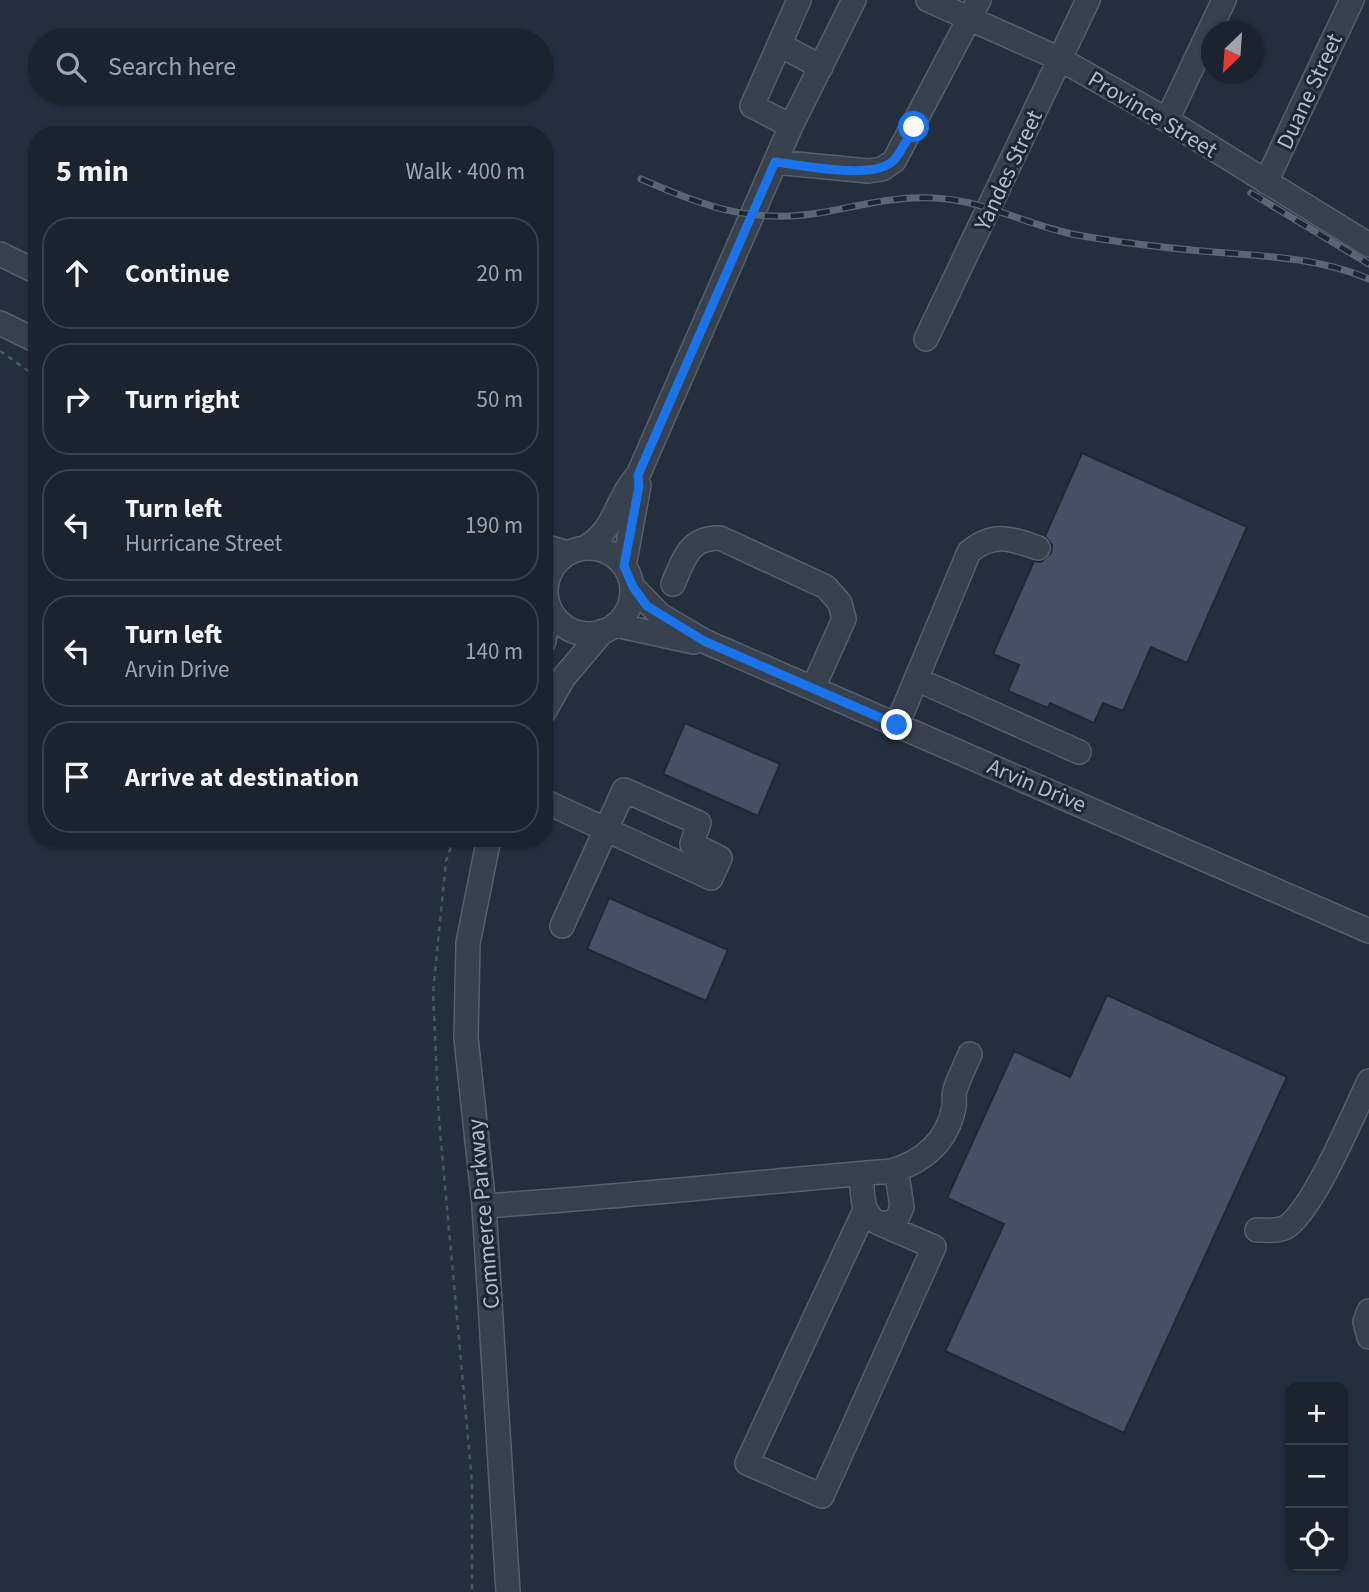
<!DOCTYPE html>
<meta charset="utf-8">
<style>
body{margin:0;font-family:"Source Sans 3",sans-serif;background:#242b36;color:#f1f3f6}
.controls{position:absolute;right:21px;bottom:21px;display:grid;overflow:hidden;border-radius:14px;box-shadow:0 2px 5px #0004}
.controls button{width:63px;height:63px;display:grid;place-items:center;padding:0;border:0;border-bottom:2px solid #39404a;background:#1b232e;color:#f1f3f6;font:35px sans-serif}
.compass{position:absolute;left:1201px;top:21px;width:63px;height:63px;border-radius:50%;background:#1b232e;box-shadow:0 2px 5px #0004;rotate:205deg}
.stop{position:absolute;width:21px;height:21px;margin:-16px;border:5px solid #1a73e8;border-radius:50%;background:#fff}
.stop.end{background:#1a73e8;border-color:#fff;box-shadow:0 2px 7px #0008}
.list{margin:0;padding:0;list-style:none}
h2{display:flex;justify-content:space-between;align-items:center;height:91px;margin:0;padding:0 28px;font-size:30px}
h2 small{font-size:23px;font-weight:400;color:#a0a4aa}
.list li{display:grid;grid-template-columns:46px 1fr auto;gap:21px;align-items:center;box-sizing:border-box;height:112px;margin:0 14px 14px;padding:0 14px;border:2px solid #39404a;border-radius:28px}
.list b{display:block;font-size:26px;white-space:nowrap}
.list p{margin:0;font-size:23px;white-space:nowrap;color:#a0a4aa}
.list em{font-size:23px;font-style:normal;color:#a0a4aa}
.icon{flex:none;width:38px;height:38px;fill:none;stroke:currentColor;stroke-width:2;stroke-linecap:round;stroke-linejoin:round}
.map{position:relative;flex:none;width:1369px;height:1592px;overflow:hidden}
.search{position:absolute;background:#1b232e;box-shadow:0 2px 5px #0004;left:28px;top:28px;width:525px;height:77px;display:flex;align-items:center;gap:18px;box-sizing:border-box;padding:0 24px;border-radius:38px;color:#a0a4aa;font-size:26px}
.panel{position:absolute;background:#1b232e;box-shadow:0 2px 5px #0004;left:28px;top:126px;width:525px;height:721px;border-radius:28px}
.map>svg:first-child{display:block}
.building{fill:#455162;stroke:#1f2835;stroke-width:2}
.lines{fill:none;stroke-linecap:round;stroke-linejoin:round}
.minor-casing{stroke:#565f6c;stroke-width:26}
.path{stroke:#44595c;stroke-width:2.5;stroke-dasharray:5 5;stroke-linecap:butt}
.minor{stroke:#38414e;stroke-width:23}
.rail-casing{stroke:#5a6575;stroke-width:7}
.rail{stroke:#1d2633;stroke-width:4.5;stroke-dasharray:13;stroke-linecap:butt}
.route{stroke:#1a73e8;stroke-width:9}
.labels{text-anchor:middle;stroke-width:6;stroke-linejoin:round;paint-order:stroke}
.street-label{font-size:23px;fill:#b4bcc9;stroke:#1d2633}
</style>
<div class="map">
<svg width="1369" height="1592" viewBox="0 0 1369 1592">
<rect width="100%" height="100%" fill="#242f3e"/>
<path class="building" d="M1082 453 1247 527 1187 663 1151 647 1123 711 1103 703 1094 723 1050 703 1048 708 1008 691 1019 665 993 654 1034 561 1041 562 1051 553 1052 545 1045 536Z
M685 723 780 764 758 816 663 774Z
M609 898 728 950 706 1001 587 949Z
M1107 995 1287 1077 1124 1433 945 1351 1004 1224 947 1198 1014 1051 1070 1077Z"/>
<g class="lines">
<g class="minor-casing">
<path id="minor" d="M928 0 1060 59 1167 120 1369 245
M780 45 821 67
M1167 120 1224 0
M791 126 752 106 799 0
M775 162 868 171 882 169 894 161 979 0
M1266 182 1352 0
M0 254 37 272
M0 323 37 341
M926 339 1088 0
M544 546 568 553
M586 547C616 530 616 498 638 475L791 126 854 0
M546 591a43 43 0 1 1 86 0a43 43 0 1 1-86 0Z
M624 566 639 485
M673 584C684 559 689 537 720 538L826 587 840 603 844 619 813 688
M633 587 660 615 704 641 1369 931
M615 625 694 642
M544 641 549 609
M916 679 1079 752
M544 712 564 677 603 631
M897 725 969 552C993 532 1010 538 1038 548
M544 801 711 878 720 858 692 844 699 823 624 790 562 926
M489 838 468 943 466 1038 484 1206 508 1592
M892 1171C924 1161 947 1142 954 1107 955 1101 953 1096 955 1090 959 1078 965 1066 970 1054
M484 1206C621 1197 756 1182 892 1171L897 1175 902 1207 896 1221 881 1224C860 1216 863 1193 861 1174
M865 1210 747 1463 822 1496 934 1247 881 1224
M1257 1230C1268 1230 1281 1232 1289 1225 1316 1203 1353 1115 1369 1081
M1369 1311 1365 1322 1369 1337"/>
</g>
<path class="path" d="M0 351 37 377
M454 838 446 861 433 993 439 1120 472 1482V1592"/>
<use href="#minor" class="minor"/>
<g class="rail-casing">
<path id="rail" d="M641 179C705 207 754 225 825 212 862 205 896 196 934 198 985 200 1028 226 1077 235 1122 243 1167 248 1213 252 1265 256 1320 258 1369 279
M1251 193 1369 264"/>
</g>
<use href="#rail" class="rail"/>
</g>
<g class="lines">
<path class="route" d="M897 725 704 641 647 606 633 587 624 566 639 486 638 475 775 162C802 165 875 181 894 160 902 151 908 137 914 127"/>
</g>
<g class="labels">
<g class="street-label">
<text transform="translate(1309 91) rotate(-65)" y="8">Duane Street</text>
<text transform="translate(1153 114) rotate(31)" y="8">Province Street</text>
<text transform="translate(1008 170) rotate(-65)" y="8">Yandes Street</text>
<text transform="translate(1037 785) rotate(23)" y="8">Arvin Drive</text>
<text transform="translate(483 1214) rotate(-95)" y="8">Commerce Parkway</text>
</g>
</g>
</svg>
<div class="controls">
<button>+</button>
<button>−</button>
<button><svg class="icon" aria-label="locate" viewBox="0 0 24 24"><circle cx="12" cy="12" r="6"/><path d="M12 2v4M12 18v4M2 12h4M18 12h4"/></svg></button>
</div>
<svg class="compass" viewBox="-18 -18 36 36"><path d="M0-13l5 13h-10z" fill="#e53935"/><path d="M0 13l5-13h-10z" fill="#a0a4aa"/></svg>
<div class="stop" style="left:914px;top:127px"></div>
<div class="stop end" style="left:897px;top:725px"></div>
<div class="search"><svg class="icon" aria-label="search" viewBox="0 0 24 24"><circle cx="10" cy="10" r="6"/><path d="M15 15l6 6"/></svg>Search here</div>
<section class="panel">
<h2>5 min<small>Walk · 400 m</small></h2>
<ul class="list">
<li><svg class="icon" aria-label="ahead" viewBox="0 0 24 24"><path d="M12 20V5M6 11l6-6 6 6"/></svg><div><b>Continue</b></div><em>20 m</em></li>
<li><svg class="icon" aria-label="right" viewBox="0 0 24 24"><path d="M7 20v-9h11M14 6l5 5-5 5"/></svg><div><b>Turn right</b></div><em>50 m</em></li>
<li><svg class="icon" aria-label="left" viewBox="0 0 24 24"><path d="M17 20v-9H6M10 6l-5 5 5 5"/></svg><div><b>Turn left</b><p>Hurricane Street</p></div><em>190 m</em></li>
<li><svg class="icon" aria-label="left" viewBox="0 0 24 24"><path d="M17 20v-9H6M10 6l-5 5 5 5"/></svg><div><b>Turn left</b><p>Arvin Drive</p></div><em>140 m</em></li>
<li><svg class="icon" aria-label="arrive" viewBox="0 0 24 24"><path d="M6 21V4h12l-3 4 3 4H6"/></svg><div><b>Arrive at destination</b></div></li>
</ul>
</section>
</div>
